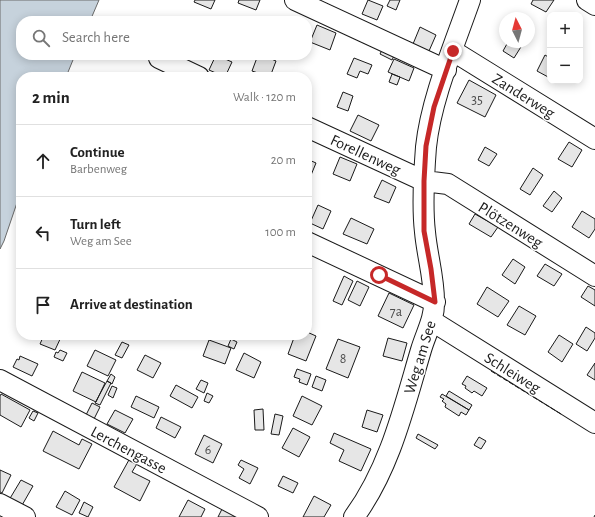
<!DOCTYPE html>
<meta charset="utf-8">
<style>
body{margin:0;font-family:"Alegreya Sans",sans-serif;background:#f2f2f2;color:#222}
.controls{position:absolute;right:12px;top:12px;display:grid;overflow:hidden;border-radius:8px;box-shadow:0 2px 10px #0003}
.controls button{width:36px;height:36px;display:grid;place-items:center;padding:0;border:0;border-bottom:1px solid #e0e0e0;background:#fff;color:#222;font:20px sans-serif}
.compass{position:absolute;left:499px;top:12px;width:36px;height:36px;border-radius:50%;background:#fff;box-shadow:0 2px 10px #0003;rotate:354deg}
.stop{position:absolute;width:12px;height:12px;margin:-9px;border:3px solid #c62828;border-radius:50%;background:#fff}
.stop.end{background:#c62828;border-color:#fff;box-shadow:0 1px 4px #0008}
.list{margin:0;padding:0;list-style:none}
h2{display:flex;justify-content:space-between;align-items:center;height:52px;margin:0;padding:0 16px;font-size:17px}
h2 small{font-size:13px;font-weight:400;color:#767676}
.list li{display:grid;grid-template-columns:26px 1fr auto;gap:12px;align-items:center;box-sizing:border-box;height:72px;padding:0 16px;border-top:1px solid #e0e0e0}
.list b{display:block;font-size:15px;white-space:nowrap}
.list p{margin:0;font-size:13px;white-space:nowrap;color:#767676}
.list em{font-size:13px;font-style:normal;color:#767676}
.icon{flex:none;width:22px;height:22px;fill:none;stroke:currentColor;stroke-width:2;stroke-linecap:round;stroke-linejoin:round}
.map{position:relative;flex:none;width:595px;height:517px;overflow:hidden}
.search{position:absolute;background:#fff;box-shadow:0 2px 10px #0003;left:16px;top:16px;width:296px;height:44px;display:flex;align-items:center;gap:10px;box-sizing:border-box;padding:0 14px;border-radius:16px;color:#767676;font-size:15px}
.panel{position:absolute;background:#fff;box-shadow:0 2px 10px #0003;left:16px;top:72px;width:296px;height:268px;border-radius:16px}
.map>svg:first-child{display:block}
.water{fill:#c6d2dc;stroke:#6a6a6a}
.building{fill:#e6e6e6;stroke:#1a1a1a}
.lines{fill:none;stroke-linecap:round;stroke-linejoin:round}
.minor-casing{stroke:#1a1a1a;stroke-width:22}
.minor{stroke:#fff;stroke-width:20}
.fence{stroke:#1a1a1a;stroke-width:1;stroke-dasharray:5 2;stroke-linecap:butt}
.route{stroke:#c62828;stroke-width:5}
.labels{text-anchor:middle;stroke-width:3;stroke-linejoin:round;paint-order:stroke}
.number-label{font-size:14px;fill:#4d4d4d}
.street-label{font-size:16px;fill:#1a1a1a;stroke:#fff}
</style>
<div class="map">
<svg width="595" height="517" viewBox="0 0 595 517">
<rect width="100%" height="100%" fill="#fff"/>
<path class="water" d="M0 0H99L90 21H21V55H75L66 77H21V191L4 241 0 249Z"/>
<path class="building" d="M195 0H215L211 9 194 2Z
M239 0H260L256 10 238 3Z
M368 0 383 6 377 20 362 14Z
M390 0H400L396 10 387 6Z
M533 0H554L546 12 531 4Z
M317 25 336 33 330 50 310 42Z
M420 27 436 35 429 51 413 44Z
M508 42H524L514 58 503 51Z
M384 46 396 52 392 60 380 54Z
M216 55 232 62 225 77 209 70Z
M258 55H262L276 61 270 77 252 71Z
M545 55 550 58V78L537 71Z
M354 58 372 65 368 74 360 71 357 78 347 74Z
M394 59 414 68 409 81 388 72Z
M392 74 400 77 397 85 389 82Z
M469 80 496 95 485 117 457 103Z
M343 92 353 96 348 111 337 107Z
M358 115 379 125 371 141 350 131Z
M569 142 582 150 572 167 558 159Z
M485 147 497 154 489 166 478 160Z
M340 157 357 164 350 181 333 174Z
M307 159 316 163 309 180 307 179Z
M533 168 543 175 530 195 520 189Z
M382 180 396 187 389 203 374 197Z
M554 191 562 198 552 212 543 206Z
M318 205 331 211 323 229 310 223Z
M582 211 595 219V229L589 238 572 227Z
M475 214 498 227 491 237 469 224Z
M351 218 374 229 367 244 343 234Z
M513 259 525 267 515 284 502 275Z
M545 264 562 274 554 286 537 276Z
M344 276 353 281 342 305 333 301Z
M357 281 369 287 360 306 348 300Z
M588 286 595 290V306L581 297Z
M487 287 509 301 498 317 477 304Z
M389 293 414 305 403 328 378 316Z
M519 306 536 316 525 335 507 325Z
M586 327 595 333V338L587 351 576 344Z
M307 332 316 336 306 361 288 354 295 335H307Z
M44 335H62L55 350 40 344Z
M559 335 573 344 562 362 548 352Z
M388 338 407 343 402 361 383 356Z
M231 339 237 342 234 349 228 346Z
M338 339 360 347 348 378 326 369Z
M209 340 231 348 225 364 203 356Z
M122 342 129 345 122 358 115 355Z
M60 350 67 353 63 361 54 357 56 352 58 353Z
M95 350 116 360 108 376 87 366Z
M244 353 261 362 254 378 236 370Z
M145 355 161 363 153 378 137 370Z
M20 356 38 364 32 376 13 367 17 359 19 360Z
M595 363V380L587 375Z
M297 369 311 374 307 385 299 382 300 379 294 377Z
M82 372 105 383 96 402 73 391Z
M111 374 115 377 112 384 107 381Z
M316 376 326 380 322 391 312 387Z
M467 376 487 388 482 396 474 391 472 393 465 388 466 386 462 384Z
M201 380 208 383 204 393 196 389Z
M107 381 111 383 100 405 95 403Z
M176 385 198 397 192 408 170 396Z
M112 386 117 388 113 398 108 395Z
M449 391 472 405 469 410 446 396Z
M207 393 213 396 209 403 204 401Z
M1 394 30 410 21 427 0 415V396Z
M442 394 469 410 466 415 461 412 459 416 445 407 446 404 442 401 444 399 440 397Z
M136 396 159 407 154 418 131 407Z
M302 396 322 406 312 425 293 416Z
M92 403 100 407 93 421 85 417Z
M263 409 264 430H255L254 410Z
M115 410 133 419 125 433 107 424Z
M367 410 383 415 377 432 362 427Z
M33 411 38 413 34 421 29 418Z
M275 414 283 416 279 435 271 434Z
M161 417 181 427 175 438 156 428Z
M293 428 310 437 299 457 282 448Z
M53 431 79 445 82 439 92 444 79 469 43 451Z
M334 433 371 449 361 471 339 461 344 450 330 443Z
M418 434 438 445 435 449 416 438Z
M204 435 222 444 213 463 195 454Z
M479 437 486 441 481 449 474 445Z
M130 458 138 462 132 472 150 481 140 501 114 487Z
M241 460 258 468 250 484 239 478 244 469 238 465Z
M0 470 11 475 2 493 0 492Z
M283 476 298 483 293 493 278 486Z
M21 480 33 486 21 507 9 500Z
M65 491 80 500 72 515 56 507Z
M314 496 331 505 324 517H303Z
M188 500 205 509 201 517H179Z
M84 502 93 507 88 517 79 513Z
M222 509 235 515 234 517H218Z"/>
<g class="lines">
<g class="minor-casing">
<path id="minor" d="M295 0 446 70
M587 0 595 5
M453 51 595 139
M159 58 199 77
M307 127 424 181 448 184 595 276
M307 242 435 302
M432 321 595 423
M0 380 258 517
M0 504 25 517
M354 517C390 468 404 407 421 350 426 333 435 318 434 301 434 277 427 255 425 232 422 207 424 173 426 147 431 99 454 46 470 0"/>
</g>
<use href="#minor" class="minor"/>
<path class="fence" d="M491 371 561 414
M594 517 595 515"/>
</g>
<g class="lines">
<path class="route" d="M379 275 435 302 431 269 424 231V181L426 146 434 107 453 51"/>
</g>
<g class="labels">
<g class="number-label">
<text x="477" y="104">35</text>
<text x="396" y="316">7a</text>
<text x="343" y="363">8</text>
<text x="208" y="454">6</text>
</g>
<g class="street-label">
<text transform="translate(524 95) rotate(32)" y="6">Zanderweg</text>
<text transform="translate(366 154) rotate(25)" y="6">Forellenweg</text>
<text transform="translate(511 224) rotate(32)" y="6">Plötzenweg</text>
<text transform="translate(419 357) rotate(-73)" y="6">Weg am See</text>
<text transform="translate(513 372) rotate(32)" y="6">Schleiweg</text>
<text transform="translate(129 449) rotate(28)" y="6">Lerchengasse</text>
</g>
</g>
</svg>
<div class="controls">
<button>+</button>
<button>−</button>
</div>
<svg class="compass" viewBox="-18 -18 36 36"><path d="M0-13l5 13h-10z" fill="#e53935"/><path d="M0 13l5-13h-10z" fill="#767676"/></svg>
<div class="stop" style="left:379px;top:275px"></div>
<div class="stop end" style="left:453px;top:51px"></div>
<div class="search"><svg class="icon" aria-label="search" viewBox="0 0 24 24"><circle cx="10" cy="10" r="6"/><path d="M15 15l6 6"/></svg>Search here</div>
<section class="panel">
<h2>2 min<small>Walk · 120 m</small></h2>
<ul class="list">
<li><svg class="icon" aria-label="ahead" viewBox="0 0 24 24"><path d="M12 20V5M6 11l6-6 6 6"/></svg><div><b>Continue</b><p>Barbenweg</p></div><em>20 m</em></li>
<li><svg class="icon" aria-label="left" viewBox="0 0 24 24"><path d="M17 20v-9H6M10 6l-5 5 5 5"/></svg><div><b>Turn left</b><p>Weg am See</p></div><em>100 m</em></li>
<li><svg class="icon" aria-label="arrive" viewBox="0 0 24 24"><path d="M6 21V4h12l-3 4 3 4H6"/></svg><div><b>Arrive at destination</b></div></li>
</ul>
</section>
</div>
